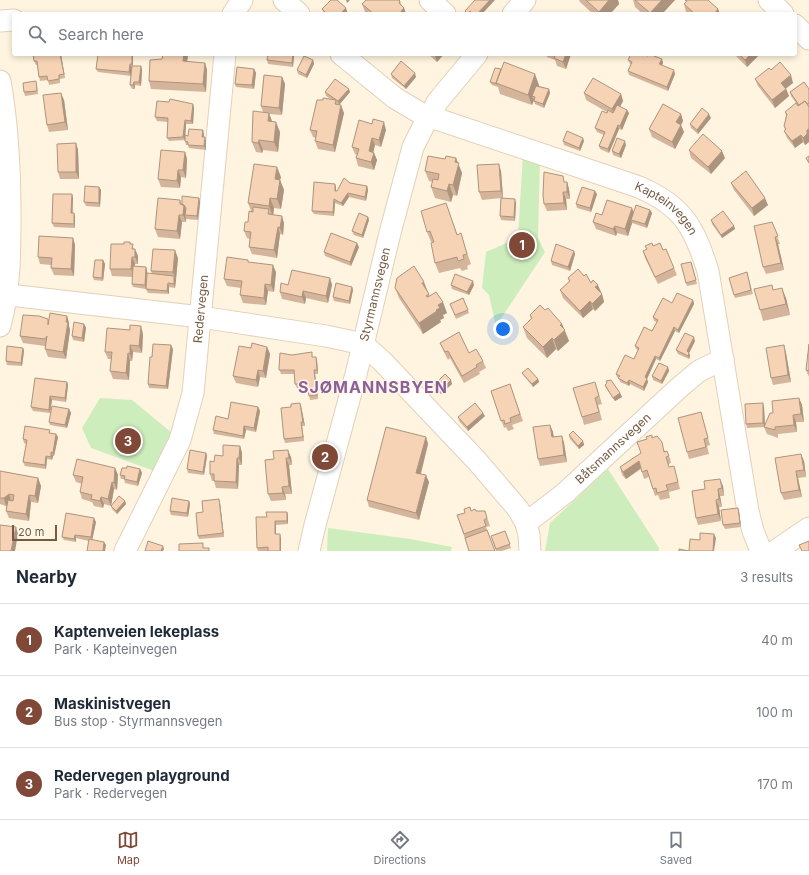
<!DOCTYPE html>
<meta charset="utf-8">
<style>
body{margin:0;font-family:Inter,sans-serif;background:#f6f6f7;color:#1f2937}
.scale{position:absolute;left:12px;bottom:10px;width:45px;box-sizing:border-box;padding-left:4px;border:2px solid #775a44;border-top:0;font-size:11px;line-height:14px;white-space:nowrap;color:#775a44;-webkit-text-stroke:3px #fff7e7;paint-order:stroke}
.you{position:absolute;left:503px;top:329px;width:14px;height:14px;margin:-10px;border:3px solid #fff;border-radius:50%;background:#1a73e8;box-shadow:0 0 0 6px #1a73e833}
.badge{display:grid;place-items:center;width:26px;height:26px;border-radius:50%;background:#7f4837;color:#fff;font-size:13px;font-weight:700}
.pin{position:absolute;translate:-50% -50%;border:2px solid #fff;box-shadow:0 1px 4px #0006}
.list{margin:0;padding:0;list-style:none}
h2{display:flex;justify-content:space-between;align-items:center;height:52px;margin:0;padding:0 16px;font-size:17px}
h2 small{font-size:13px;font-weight:400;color:#747a83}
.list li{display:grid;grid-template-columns:26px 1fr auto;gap:12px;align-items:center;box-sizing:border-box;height:72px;padding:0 16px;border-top:1px solid #e0e1e3}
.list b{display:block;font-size:15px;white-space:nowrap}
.list p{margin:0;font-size:13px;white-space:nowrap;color:#747a83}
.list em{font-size:13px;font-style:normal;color:#747a83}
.icon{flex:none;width:22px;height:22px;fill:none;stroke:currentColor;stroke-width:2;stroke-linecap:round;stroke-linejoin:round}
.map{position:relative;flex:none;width:809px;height:551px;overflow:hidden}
.search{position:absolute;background:#fff;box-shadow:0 2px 6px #0003;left:12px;right:12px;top:12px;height:44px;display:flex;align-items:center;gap:10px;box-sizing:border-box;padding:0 14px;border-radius:4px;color:#747a83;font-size:15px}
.sheet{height:268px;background:#fff}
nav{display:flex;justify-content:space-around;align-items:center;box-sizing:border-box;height:56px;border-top:1px solid #e0e1e3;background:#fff;font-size:11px;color:#747a83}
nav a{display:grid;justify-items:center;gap:2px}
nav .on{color:#7f4837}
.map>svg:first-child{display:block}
.green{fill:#cdedbc}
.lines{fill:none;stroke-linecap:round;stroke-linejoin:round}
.minor-casing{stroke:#e3d0ba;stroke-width:23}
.minor{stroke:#fff;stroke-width:21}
.wall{fill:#d4b59b}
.shaded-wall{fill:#ac947e}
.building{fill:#f6d3b4;stroke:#ac947e}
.labels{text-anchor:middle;stroke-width:3;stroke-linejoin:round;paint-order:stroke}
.street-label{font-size:12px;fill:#775a44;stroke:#fff7e7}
.district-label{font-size:16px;font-weight:bold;letter-spacing:1px;fill:#8b5f9b;stroke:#fff7e7}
</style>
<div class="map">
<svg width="809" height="551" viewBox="0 0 809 551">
<rect width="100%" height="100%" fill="#fef4df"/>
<path class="green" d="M523 153 540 160 538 238 545 252 496 326 489 295 482 288 486 252 518 238Z
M100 398 132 400 172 433 157 472 91 448 82 428Z
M608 469 659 548V551H545L550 523Z
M328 528 410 539 452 547 451 551H327Z"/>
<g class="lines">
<g class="minor-casing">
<g id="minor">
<path d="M284 0 299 14"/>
<path d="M430 0 445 14"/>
<path d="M769 0 783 14"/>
<path d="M233 14 242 0"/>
<path d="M513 14 525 0"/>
<path d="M0 21 14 20"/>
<path d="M795 25 809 39"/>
<path id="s1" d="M341 54 395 98 422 114 639 187C683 206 694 227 708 271L748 511 753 531 761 551"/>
<path d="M0 81C8 126 10 170 10 215 10 255 10 287 0 326"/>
<path d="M0 294 201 317 326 336 363 344 383 362 477 461 518 509 526 523"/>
<path id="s2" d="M125 551 180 440 193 393 225 54"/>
<path id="s3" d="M309 551 315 525 356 374 390 233 413 147 423 127 438 101 477 54"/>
<path id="s4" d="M530 551 529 535 526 523 565 493 681 386 699 371 723 359"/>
<path d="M775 551 809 528"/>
</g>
</g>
<use href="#minor" class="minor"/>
</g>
<path class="wall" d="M579 0H618L619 4 610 14H593L580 2Z
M633 0H675L662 14H643L635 7Z
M685 0H708L718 9 720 14H689L686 12 684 4 686 2Z
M400 1 402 6 404 8 406 14H368L365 12 362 4Z
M346 8 347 12 345 14H324L322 9Z
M33 54H61L65 78 60 79V83L49 85 48 80 40 81 39 77 37 65H36L34 61Z
M98 54H133V66H141L142 70 141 86 135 85V89H132L130 85 132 67 131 76 98 72 96 69Z
M268 54H294V56L293 67 268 64 267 60Z
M428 54H444L437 62Z
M546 54H571L566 69 557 66 555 60 547 57Z
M734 54H760L747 67Z
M188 55 187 62 205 63 207 70 206 92 151 89 149 81 162 59Z
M662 59 663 63 662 65 675 74 668 91 629 75 628 71 631 64H630L628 60Z
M313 60 314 64 307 78 298 74 297 70Z
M254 69 256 73 254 89 236 87 235 84Z
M771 70 793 83 786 88 789 96 775 108 758 86 755 79Z
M391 74 416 77 406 89 392 78Z
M282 77 285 84 282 115 269 114 272 121 280 132 278 152 263 150 262 153 256 152 252 142 263 112 261 106Z
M490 82 539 85V86L549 89 550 93 544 108 535 104 534 100 532 105 500 94 498 87 492 85Z
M37 85 38 94 25 96 24 92Z
M809 89V142L805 145 803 142 795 148 787 138 784 131 785 130 784 126 786 116 785 112 798 106 791 96 790 92Z
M325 92H350L339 105 337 103 344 113 335 152 318 149 315 141 316 138 313 137 310 130 332 100 326 96Z
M584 93 621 94 623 101 620 107 627 110 629 113 622 130 619 129 609 153 600 149 599 146 604 135 597 132 595 128 607 112 586 100Z
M64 100 68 130 49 132 47 125Z
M193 104 194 108 193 124H186L185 140 169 141 167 138 168 122 157 121 155 117Z
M681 114 683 121 681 125 684 132 675 149 652 137 649 129Z
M711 118 698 134 691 128 690 124Z
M386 130 381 147 375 145 373 152 374 153 377 160 374 170 358 166 356 158 357 155 355 154 352 147Z
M204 134V137H205L206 141V150L189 148 188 145H186L185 141 188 136Z
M563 141H584L580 151 564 145Z
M76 143 78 150 79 179H60L58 172Z
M626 145 621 158 613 155 612 151Z
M689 150 725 158 711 174 691 158Z
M185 152 187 159 186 178 181 177 180 188 161 187 158 179Z
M456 158 462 173 457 196 453 195 451 202 435 198 431 187 433 182 429 181 425 171 445 159Z
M501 171 503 198 516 203 515 221 501 220 500 216 501 198 482 200 479 192Z
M281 177 280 180 284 190 281 209 274 208 273 214 284 223 283 235 280 234 277 258 252 254 249 247 250 239 247 238 244 231 248 222 251 211 248 203Z
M566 182H567L569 189 570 199H566L567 210 547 211 544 204Z
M350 183 367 186 368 190 366 201 349 197 343 206 335 203 334 216 314 214 312 211 336 187V191H337Z
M731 183 768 205 754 216 734 190Z
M99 187 101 190 100 207 86 206 84 202Z
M72 194 73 198V213H74L75 217V228L54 227 52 223Z
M597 194 591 212 577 208 576 204Z
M199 198 200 202 198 220 186 219V222H182L180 239 158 237 155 229 180 200 182 204Z
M446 203 457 234 464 244 471 264 467 266 468 269 462 271 460 268 439 273 435 263 434 242H431L427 232Z
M650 210 652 213 647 228 632 223 628 236 617 233 616 236 596 229 593 222 602 215Z
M368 217 369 220 363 238 354 235 352 231Z
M711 220 734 226 735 229 722 238 712 224Z
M772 222 780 244H778L784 270 766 274 763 267Z
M73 238 75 245 74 276 54 275 51 268V265L40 264 38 257Z
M130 242 138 256V264H135V266L146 267 147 271 146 289 133 287 132 284 133 277 112 276 110 269 124 244Z
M653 246 663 250 674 268 677 275 658 284 645 258 643 251Z
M359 247 351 266 325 256 324 252Z
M574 251 575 254 570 271 552 265 551 261Z
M178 258 175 288 169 287V294L148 293 146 289 152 274 151 271Z
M103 260 105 264 103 281 94 280 93 277Z
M249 262 276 272 274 292 268 291 266 305 243 303 240 295 241 288 227 286 224 279Z
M691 262 697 284 687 286 686 283Z
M748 276 753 294 735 298 734 295Z
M330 278 332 285 328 303 306 298 305 304 282 299 280 292 288 285Z
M568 278 591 283 601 292 600 293 602 294 604 302 595 311 593 309 583 318 563 298 560 290 569 282Z
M451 285H474L469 295 452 289Z
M352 287 353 290 350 304 334 301 333 297Z
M395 288 428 292 430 296 447 313 443 315 444 318 440 320 441 322 423 334 399 298Z
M774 290 786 298 790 315 763 321 760 310Z
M463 298 469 313 456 319 450 304Z
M693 300 694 304 679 333 675 331 660 361 656 359 647 379 648 382 644 391 630 384 629 386 620 382 619 378 617 377 616 374 634 359 638 350 636 349 635 346 652 331 657 322 654 321 653 317 672 303Z
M545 310 562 324 569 341 558 351 556 349 547 358 527 338 523 327 531 319 530 315Z
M67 316 69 323V326L70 330 66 359 48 357 45 349V346L23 343 20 336 48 319 49 321Z
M84 324 86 328 84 342 73 340 72 336Z
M143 334 142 353 133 352 132 361H130L129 380 113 379 110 371 111 359H108L105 352Z
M695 341 689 353 690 356 689 359 678 354 676 350Z
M440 343 469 353 483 361 486 368 479 372 480 374 464 383 450 358 448 360 443 350Z
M809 344V377L806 370Z
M267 347 270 354 266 378 260 377 258 387 236 383 233 376 251 348Z
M23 348 24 351 22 366 7 365 6 361Z
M173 349 168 389 149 388 148 384 152 357Z
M786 353 791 382 773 385 771 378Z
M313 357 317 360 318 374H315L318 399 310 400 309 393 303 394 301 388H297L295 384 294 374H281L279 368Z
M668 367 669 371 662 384 653 380 652 376Z
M522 373 538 379 539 382 533 387 524 376Z
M606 381 620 393 622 397 615 401 606 388 605 385 607 383Z
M67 382 68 385 66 402 52 400 50 413 33 411 31 407Z
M595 382 602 404 598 405 602 420 584 425 582 417Z
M452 384 441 394 435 388 434 385Z
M510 384 523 421 512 425 514 429 508 431 506 427 504 428 491 391Z
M799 398 802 405 804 422H796L797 432 778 434V438L767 434 764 427 747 428 746 424 764 407 765 426 773 413Z
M300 403 301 406 305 426H302L304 441 285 443 284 439 291 407Z
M258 407 260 411 256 432 246 430 244 439 214 434 213 430 228 419Z
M69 409 71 413 67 428 50 425 49 422Z
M485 416 468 431 459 421 458 417Z
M703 419 710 445 707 446 709 454 689 459 687 452Z
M550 425 553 432V437L562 436 564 443 567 462 540 466 538 459Z
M51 433 58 437 54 456H53L52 460 47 459 46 469 25 466 23 462 26 444 24 443 23 439Z
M569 435 583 441 584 445 579 449 570 439Z
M426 437 428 444 421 474 429 482 419 520 369 507 367 500Z
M653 438 665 451 670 458 671 463 669 464V467L674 466 680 489 669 492 670 498 660 500 658 495 655 496 649 477 644 479 641 469 626 479 622 475 620 467 641 453Z
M240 446 242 453V465H239L238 489 216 488 214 481H212L210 474 214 462 223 456Z
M206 453 207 456 204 475 188 473 187 469Z
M291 457 292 465H289L292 494H285L286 500 271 501 268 494 274 459Z
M775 458 804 461 806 477 798 478 802 497 784 500 781 493Z
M115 468 118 475 117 490 114 489 111 506 125 501 126 504 117 514 112 509 111 506 104 504 103 508 94 506 92 502 82 499 80 492 82 484 76 482 73 475Z
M127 468 140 469 142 473 138 486 125 483 124 479H121L120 475Z
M0 471 38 478 41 486 38 503 31 502 29 521 9 518 6 511 7 504 6 506 0 504Z
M723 486 724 496H720L722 507H719L721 521 698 525 696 518 692 491Z
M189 501 190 504 188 517 171 515 170 511Z
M220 503 224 537 199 539 198 536 203 512Z
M738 508 739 511 741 527 725 529 723 525Z
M471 511H485L490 526 486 527 495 551H469L457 515Z
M287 512 288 516V524L276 525V534L281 538V551H258L257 548 267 517Z
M96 522 92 540 106 545 89 541 76 538V542L64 540 62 537Z
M505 531 511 548 502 551H496L491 536Z"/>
<path class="shaded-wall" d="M346 0H350L347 3Z
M490 0H495L482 14H477Z
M609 0H618L619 4 610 14H599V12Z
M662 0H675L662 14H650V13Z
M346 8 347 12 345 14H340Z
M404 8 406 14H399Z
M718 9 720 14H714Z
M60 54H61L65 78 64 74Z
M132 54H133V67L132 64Z
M184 54H187L188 55 186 69 183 61Z
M293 54H294V56L293 67 292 63Z
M435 54H444L437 62 435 55Z
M566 54H571L566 69 563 62Z
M751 54H760L747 67 745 60Z
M662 59 663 63 661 68 659 64Z
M313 60 314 64 307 78 306 75Z
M205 63 207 70 206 92 203 84Z
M130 64 131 67V76L129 72Z
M141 66 142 70 141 86 139 82Z
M254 69 256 73 254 89 252 85Z
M674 70 675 74 668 91 667 87Z
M415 73 416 77 406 89 404 86Z
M535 74 539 85 535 97 532 96 534 100 532 105 528 95Z
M791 75 793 83 784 90 781 83Z
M282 77 285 84 282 115 279 108Z
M134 82 135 85V89L133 85Z
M349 89 350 92 339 105 338 101Z
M549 89 550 93 544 108 543 104Z
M786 89 789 96 775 108 772 100Z
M61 93 64 100 68 130 65 122Z
M621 94 623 101 614 117 612 109Z
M193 104 194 108 193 124 191 121Z
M341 105 344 113 335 152 333 145Z
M627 110 629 113 622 130 620 126Z
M269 113 273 124 268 121Z
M681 114 683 121 679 129 676 122Z
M709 114 711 118 698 134 697 130Z
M185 120 186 124 185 140 183 137Z
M276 122 280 132 278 152 274 142Z
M384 122 386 130 381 147 379 140Z
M618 125 619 129 609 153 608 149Z
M681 125 684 132 675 149 672 142Z
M809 129V142L805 145 803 138 807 130Z
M203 130 204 134 203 141 202 137Z
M801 135 803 142 795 148 792 141Z
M205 137 206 141V150L204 146Z
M372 138 375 145 372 158 369 151Z
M583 138 584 141 580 151 579 148Z
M259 140 263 150 262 153 258 143Z
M625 141 626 145 621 158 619 154Z
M76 143 78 150 79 179 76 172Z
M722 151 725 158 711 174 708 167Z
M185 152 187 159 186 178 183 170Z
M374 153 377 160 374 170 371 162Z
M456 158 462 173 457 196 453 185Z
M499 164 501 171 503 198 501 191Z
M277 167 281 177 280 180 284 190 281 209 277 199 275 179Z
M178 170 181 177 180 188 177 181Z
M567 182 569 189 570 199 567 192Z
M335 184 336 187V194L335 191Z
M449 184 453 195 451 202 447 191Z
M367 186 368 190 366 201 365 197Z
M99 187 101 190 100 207 99 203Z
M595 191 597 194 591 212 590 208Z
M563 192 566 199 567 210 564 203Z
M348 193 349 197 343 206 341 203Z
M72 194 73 198 72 217 71 213Z
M199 198 200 202 198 220 197 216Z
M270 198 274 208 273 217 269 206Z
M765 198 768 205 754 216 752 208Z
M334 199 335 203 334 216 333 212Z
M515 199 516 203 515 221 514 217Z
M184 205 187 212 185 215 186 219V222L183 215Z
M632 208 635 216 631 220 632 223 628 236 625 229Z
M650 210 652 213 647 228 645 224Z
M74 213 75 217V228L74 224Z
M179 215 182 222 180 239 177 231Z
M282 216 284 223 283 235 280 228Z
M368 217 369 220 363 238 362 235Z
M615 226 617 233 616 236 613 229Z
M734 226 735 229 722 238 721 235Z
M278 227 280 234 277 258 274 250Z
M775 237 778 244 784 270 781 263Z
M73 238 75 245 74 276 71 269Z
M357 243 359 247 351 266 350 262Z
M135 249 138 256V264L135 257Z
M175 250 178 258 176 280 173 272Z
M574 251 575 254 570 271 568 267Z
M132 257 135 264 134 277 131 269Z
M103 260 105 264 103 281 102 278Z
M273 265 276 272 274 292 271 285Z
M146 267 147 271 146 289 145 285Z
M174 276 176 280 175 288 174 284Z
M330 278 332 285 328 303 326 296Z
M473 281 474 285 469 295 467 292Z
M424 282 428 292 422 283Z
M168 283 169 287V294L167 291Z
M265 284 268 291 266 305 264 298Z
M598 285 601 292 598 295 595 287Z
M352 287 353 290 350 304 349 301Z
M782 288 786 298 790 315 786 304Z
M303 291 306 298 305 304 302 297Z
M602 294 604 302 595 311 592 304Z
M693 300 694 304 679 333 678 330Z
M590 301 593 309 583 318 580 311Z
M443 302 447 313 443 315 444 318 440 320 441 322 423 334 419 323 436 310 438 305Z
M67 316 69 323V326L70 330 66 359 63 352Z
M84 324 86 328 84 342 82 338Z
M562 324 569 341 558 351 554 340 560 325Z
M141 326 143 334 142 353 139 346Z
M674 327 675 331 660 361 659 358Z
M694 337 695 341 689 353 690 356 689 359 687 351Z
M552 338 556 349 547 358 543 347Z
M130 345 133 352 132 361 130 354Z
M171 345 173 349 168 389 166 386Z
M784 345 786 353 791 382 788 375Z
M267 347 270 354 266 378 263 371Z
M23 348 24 351 22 366 21 363Z
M128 353 130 361 129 380 126 373Z
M655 356 656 359 647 379 648 382 644 391 643 387 645 377Z
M316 357 317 360 318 374 317 370Z
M668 367 669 371 662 384 661 381Z
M258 370 260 377 258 387 256 380Z
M314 370 315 374 318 399 317 395Z
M538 379 539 382 533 387 532 384Z
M451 380 452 384 441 394 440 391Z
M629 380 630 384 629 386 627 383Z
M67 382 68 385 66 402 65 398Z
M620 393 622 397 615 401 613 398Z
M50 396 52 400 50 413 49 410Z
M799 398 802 405 804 422 801 414Z
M300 403 301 406 305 426 303 422Z
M763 403 764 407 765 427 763 423Z
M258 407 260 411 256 432 254 428Z
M69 409 71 413 67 428 65 425Z
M483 413 485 416 468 431 467 427Z
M793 415 796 422 797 432 794 425Z
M301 422 302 426 304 441 303 437Z
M550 425 553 432 555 444 552 437Z
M244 426 246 430 244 439 243 436Z
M56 434 58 437 54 456 53 453Z
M562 436 564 443 567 462 564 455Z
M426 437 428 444 419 480 416 473Z
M583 441 584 445 579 449 578 446Z
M240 446 242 453V465L239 458Z
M288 450 291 457 292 465 289 458Z
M51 452 53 456 52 460 51 457Z
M206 453 207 456 204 475 203 472Z
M801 454 804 461 806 477 804 470Z
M46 456 47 459 46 469 45 465Z
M237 458 239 465 238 489 236 482Z
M286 458 289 465 292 494 289 486Z
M639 461 641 468 626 479 623 472Z
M115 468 118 475 117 490 114 483Z
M140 469 142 473 138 486 137 482Z
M796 471 798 478 802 497 799 490Z
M426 475 429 482 419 520 416 513Z
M38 478 41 486 38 503 35 496Z
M720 479 723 486 724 496 722 488Z
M112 482 114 489 111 506 108 499Z
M282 487 285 494 286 500 283 493Z
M718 489 720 496 722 507 719 499Z
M9 494 11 501 6 506 4 498Z
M29 495 31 502 29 521 26 514Z
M101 497 104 504 103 508 100 501Z
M219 499 220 503 224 537 223 533Z
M716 500 719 507 721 521 718 514Z
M125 501 126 504 117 514 116 511Z
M189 501 190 504 188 517 187 513Z
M738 508 739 511 741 527 740 523Z
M287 512 288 516V524L287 521Z
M94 518 96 522 92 541 91 537Z
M275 521 276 525V538L275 534Z
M16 527 18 534 15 551H11Z
M280 534 281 538V551H280Z
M714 534 716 538 714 551H713Z
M75 535 76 538V542L74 539Z
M104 542 106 545 105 551H103Z
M163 546 164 549 163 551H161Z"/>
<path class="building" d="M331 0H337L346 8 340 14H327L322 9Z
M366 0H399L400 1 399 3 404 8 399 14H374L362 4Z
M475 0H490L477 14H472L470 11 468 14 465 11Z
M586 0H609L599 12Z
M635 0H662L650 13Z
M685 0H708L718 9 714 14H695L684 4 687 1Z
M423 12 425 14H421Z
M33 54H60L64 74 59 75V79L48 81 47 76 39 77 37 61H34Z
M98 54H132V64H130L129 72 96 69Z
M163 54H184L183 61 205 63 203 84 149 81 150 60 162 59Z
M268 54H293L292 63 267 60Z
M555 54H566L563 62 554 58 556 54Z
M631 54H642L648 56V54H649L662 59 659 64 674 70 667 87 628 71 632 62 628 60Z
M739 54H751L745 60Z
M304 56 313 60 306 75 297 70Z
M401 61 415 73 404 86 391 74Z
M504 62 535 74 528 95 496 83Z
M780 62 791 75 781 83 786 89 772 100 755 79 769 68 771 70Z
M132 66H141L139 82H134L133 85H130Z
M237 67 254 69 252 85 235 84Z
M495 68 501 69 496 83 498 84 490 82Z
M264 75 282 77 279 108 261 106Z
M593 78 621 94 612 109 584 93Z
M335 79 349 89 338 101 325 92Z
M36 81 37 91 24 92 23 83Z
M804 82 809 89V103L807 104 805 101 799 105 790 92Z
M536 86 549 89 543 104 534 101 535 97 532 96Z
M61 93 65 122 47 125 43 95Z
M323 98 336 100 335 104 341 105 333 145 315 141 317 131 310 130 317 100H323Z
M170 99 193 104 191 121 185 120 183 137 167 138 168 118 155 117 157 101 169 102Z
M805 101 809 107V129L807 130V134L803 138 801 135 792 141 784 131 786 129 784 126 787 114 785 112 796 103 798 106Z
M663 104 681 114 676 122 681 125 672 142 649 129Z
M617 105 627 110 620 126 618 125 608 149 599 146 605 132 595 128 602 111 607 113 608 110 613 113Z
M702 108 709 114 697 130 690 124Z
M253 111 269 113 268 121 276 122 274 142 259 140 258 143 252 142Z
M373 119 384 122 379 140 372 138 369 151 374 153 371 162 356 158 359 149 352 147 359 120 372 124Z
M189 129 203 130 202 137H205L204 146 188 145V142L185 141V135L188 136Z
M567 131 583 138 579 148 563 141Z
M703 134 722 151 708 167 689 150Z
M617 138 625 141 619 154 612 151Z
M76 143V172H58L57 144Z
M161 150 185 152 183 170H178L177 181 158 179Z
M428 156 445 159 446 156 456 158 455 162 459 163 453 185 449 184 447 191 431 187 433 179 438 180 439 174 425 171Z
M809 156V163L806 158Z
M254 164 277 167 275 179 280 180 277 199 270 198 269 206 248 203Z
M499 164 501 191 479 192 477 165Z
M746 171 765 198 752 208 731 183Z
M544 172 563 176 564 182H567V192H563L564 203 544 204 543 195Z
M344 178 350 183 367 186 365 197 348 193 341 203 334 199 333 212 312 211 314 182 335 184V191H337Z
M85 186 99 187V203L84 202Z
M582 187 595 191 590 208 576 204Z
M53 194H72L71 213H74V224L52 223Z
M182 196 199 198 197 216 185 215 186 208 184 205H182Z
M158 198 180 200V204L184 205 183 215H179L177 231 155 229Z
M501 198 515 199 514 217 500 216Z
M607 200 632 208 625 229 615 226 613 229 593 222 596 213 602 215Z
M446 203 457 235 461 233 467 254 463 255 464 259 458 261 457 257 435 263 431 243 434 242 430 231 427 232 421 211Z
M636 205 650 210 645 224 631 220Z
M253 207 269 209 268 214 282 216 280 228 278 227 274 250 249 247 251 232 244 231 245 222H248L249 211 253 212Z
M723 211 734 226 721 235 711 220Z
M359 213 368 217 362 235 352 231Z
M772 222 778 236 775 237 781 263 763 267 754 226Z
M331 233 357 243 350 262 324 252Z
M39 236 73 238 71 269 51 268 52 258 38 257Z
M124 242H130V244H133L132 249H135V257H132L131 269H110L111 244H124Z
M652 243 653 246 660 243 663 250 666 249 674 268 655 277 643 251 647 249 645 246Z
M556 244 574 251 568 267 551 261Z
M153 249 175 250 173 272 151 271Z
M227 257 248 260V262L273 265 271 285 265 284 264 298 240 295 242 281 224 279Z
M95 260H103L102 278 93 277Z
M691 262 696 280 686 283 681 264Z
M133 266 146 267 145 285 132 284Z
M414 266 424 282 422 283 429 294 426 296 428 297 436 292 443 302 438 305 440 308 436 310 437 311 419 323 395 288 397 278Z
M578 269 584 276 586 274 591 283 593 280 598 285 595 287 602 294 592 304 590 301 580 311 560 290 570 281 568 278Z
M292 270 330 278 326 296 303 291 302 297 280 292 281 283 288 285Z
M747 272 751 290 734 295 729 278Z
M147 273 174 276V284L168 283 167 291 146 289Z
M455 274 473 281 467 292 451 285Z
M336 283 352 287 349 301 333 297Z
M772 285 773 290 782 288 786 304 760 310 754 289Z
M677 293 693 300 678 330 674 327 659 358 655 356 645 377 647 379 643 387 629 380 627 383 618 378 620 376 616 374 625 355 634 359 639 348 635 346 644 327 652 331 658 320 653 317 663 298 672 303Z
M463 298 468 310 455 315 450 304Z
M540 305 545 310 548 308 562 324 560 325 565 330 554 340 552 338 543 347 523 327 532 318 530 315Z
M50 313 67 316 66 322H68L63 352 45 349 47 336 45 339 20 336 23 315 39 316 48 319V325Z
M74 322 84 324 82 338 72 336Z
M130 325 141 326 139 346 130 345V354L128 353 126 373 110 371 112 352H105L107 328 130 330Z
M459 332 469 353 476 349 483 361 476 365 477 367 462 376 448 351 445 352 440 343Z
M685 333 694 337 687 351 689 353 688 356 676 350Z
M252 343 267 347 263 371 258 370 256 380 233 376 239 346 251 348Z
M153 344 171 345 166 386 148 384 150 357H152Z
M809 344V371L806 370Z
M784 345 788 375 771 378 766 348Z
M7 346 23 348 21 363 6 361Z
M312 352V357H316L317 370H314L317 395 309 396 308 389 302 390 301 384H295L294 370H279V368L280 353 292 355Z
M659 363 668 367 661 381 652 376Z
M528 368 538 379 532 384 522 373Z
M445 374 451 380 440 391 434 385Z
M35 378 67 382 65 398 50 396 49 410 31 407Z
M611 380 620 393 613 398 605 385 607 383 606 381Z
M595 382 599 396 595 398 599 412 582 417 573 388Z
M510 384 520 414 510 418 511 422 505 424 504 420 501 421 491 391Z
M799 398 801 414 793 415 794 425 775 427V430L764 427 770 413H773L772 401Z
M231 402 258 407 254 428 244 426 243 436 213 430 216 416 228 419Z
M300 403 303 422H301L303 437 284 439 281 408 291 407V404Z
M475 403 483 413 467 427 458 417Z
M763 403V423L746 424 745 404Z
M52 406 69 409 65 425 49 422Z
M701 412 708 438 704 439 706 447 687 452 678 418Z
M550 425 552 437 562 436 564 455 538 459 533 427Z
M25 426 50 430 49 433 56 434 53 453 51 452V457L46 456 45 465 23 462 27 440 23 439Z
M386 427 426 437 416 473 426 475 416 513 367 500Z
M573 431 583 441 578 446 569 435Z
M652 435V438L657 436 662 442 664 452 667 451 669 456 666 457 669 467 674 466 678 482 666 485 668 490 657 493 656 488 653 489 647 470 642 472 639 461 623 472 620 467 641 453 637 442 647 439 646 437Z
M223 445 240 446 239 458H237L236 482 214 481V474H210V461L214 462 215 455 223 456Z
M190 450 206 453 203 472 187 469Z
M288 450 289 458H286L289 486 282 487 283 493 268 494 265 460 274 459 273 451Z
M801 454 804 470 796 471 799 490 781 493 775 458Z
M77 459 115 468 114 483 112 482 108 499 101 497 100 501 91 499 92 495 80 492 83 477 73 475Z
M127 466 140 469 137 482 124 479 125 476 120 475 122 468H127Z
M0 471 38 478 35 496 29 495 26 514 6 511 8 500 13 501 14 495 9 494 4 498H0Z
M720 479 722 488 718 489 719 499 716 500 718 514 696 518 692 491 705 489 704 481Z
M119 496 125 501 116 511 111 506Z
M172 498 189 501 187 513 170 511Z
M219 499 223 533 198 536 196 513 203 512 202 501Z
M470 507 471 511 475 509 476 511H485L487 518 484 520 486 526 464 534 457 515 465 513 464 509Z
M738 508 740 523 723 525 721 510Z
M266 512H287V521H275V534H280V551H268V547L257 548 256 517H267Z
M66 513 94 518 91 537 75 535 74 539 62 537Z
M0 525 16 527 11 551H0Z
M487 530 495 551H469L465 538Z
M505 531 510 544 496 549 491 536Z
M700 533 714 534 713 551H679V549L689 551 690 539 700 540Z
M89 539 104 542 103 551H87Z
M148 541 163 546 161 551H145Z
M809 541V551H802L799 545Z
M203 543V548H209V551H179V544Z"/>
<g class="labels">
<g class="street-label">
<text dy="4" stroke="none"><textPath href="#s1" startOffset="365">Kapteinvegen</textPath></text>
<text dy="4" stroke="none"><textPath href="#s3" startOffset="265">Styrmannsvegen</textPath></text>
<text dy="4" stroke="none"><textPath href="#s2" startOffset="257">Redervegen</textPath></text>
<text dy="4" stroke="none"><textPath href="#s4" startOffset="143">Båtsmannsvegen</textPath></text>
</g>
<g class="district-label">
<text x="373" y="393">SJØMANNSBYEN</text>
</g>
</g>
</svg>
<div class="scale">20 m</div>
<div class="you"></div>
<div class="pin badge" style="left:522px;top:245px">1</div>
<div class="pin badge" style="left:325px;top:457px">2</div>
<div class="pin badge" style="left:128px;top:441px">3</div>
<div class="search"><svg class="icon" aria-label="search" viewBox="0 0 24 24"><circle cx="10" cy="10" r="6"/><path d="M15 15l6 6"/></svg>Search here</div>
</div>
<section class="sheet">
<h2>Nearby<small>3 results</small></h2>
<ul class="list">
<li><span class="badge">1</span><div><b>Kaptenveien lekeplass</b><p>Park · Kapteinvegen</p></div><em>40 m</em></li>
<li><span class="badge">2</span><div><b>Maskinistvegen</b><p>Bus stop · Styrmannsvegen</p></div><em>100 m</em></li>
<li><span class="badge">3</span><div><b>Redervegen playground</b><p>Park · Redervegen</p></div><em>170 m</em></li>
</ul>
</section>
<nav>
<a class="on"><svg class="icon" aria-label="map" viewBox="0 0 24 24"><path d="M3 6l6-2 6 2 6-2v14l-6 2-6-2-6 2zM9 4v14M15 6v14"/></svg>Map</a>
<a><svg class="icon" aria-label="directions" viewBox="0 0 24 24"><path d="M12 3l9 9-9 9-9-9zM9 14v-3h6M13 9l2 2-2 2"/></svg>Directions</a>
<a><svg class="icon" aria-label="saved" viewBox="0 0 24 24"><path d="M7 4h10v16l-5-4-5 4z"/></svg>Saved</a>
</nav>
